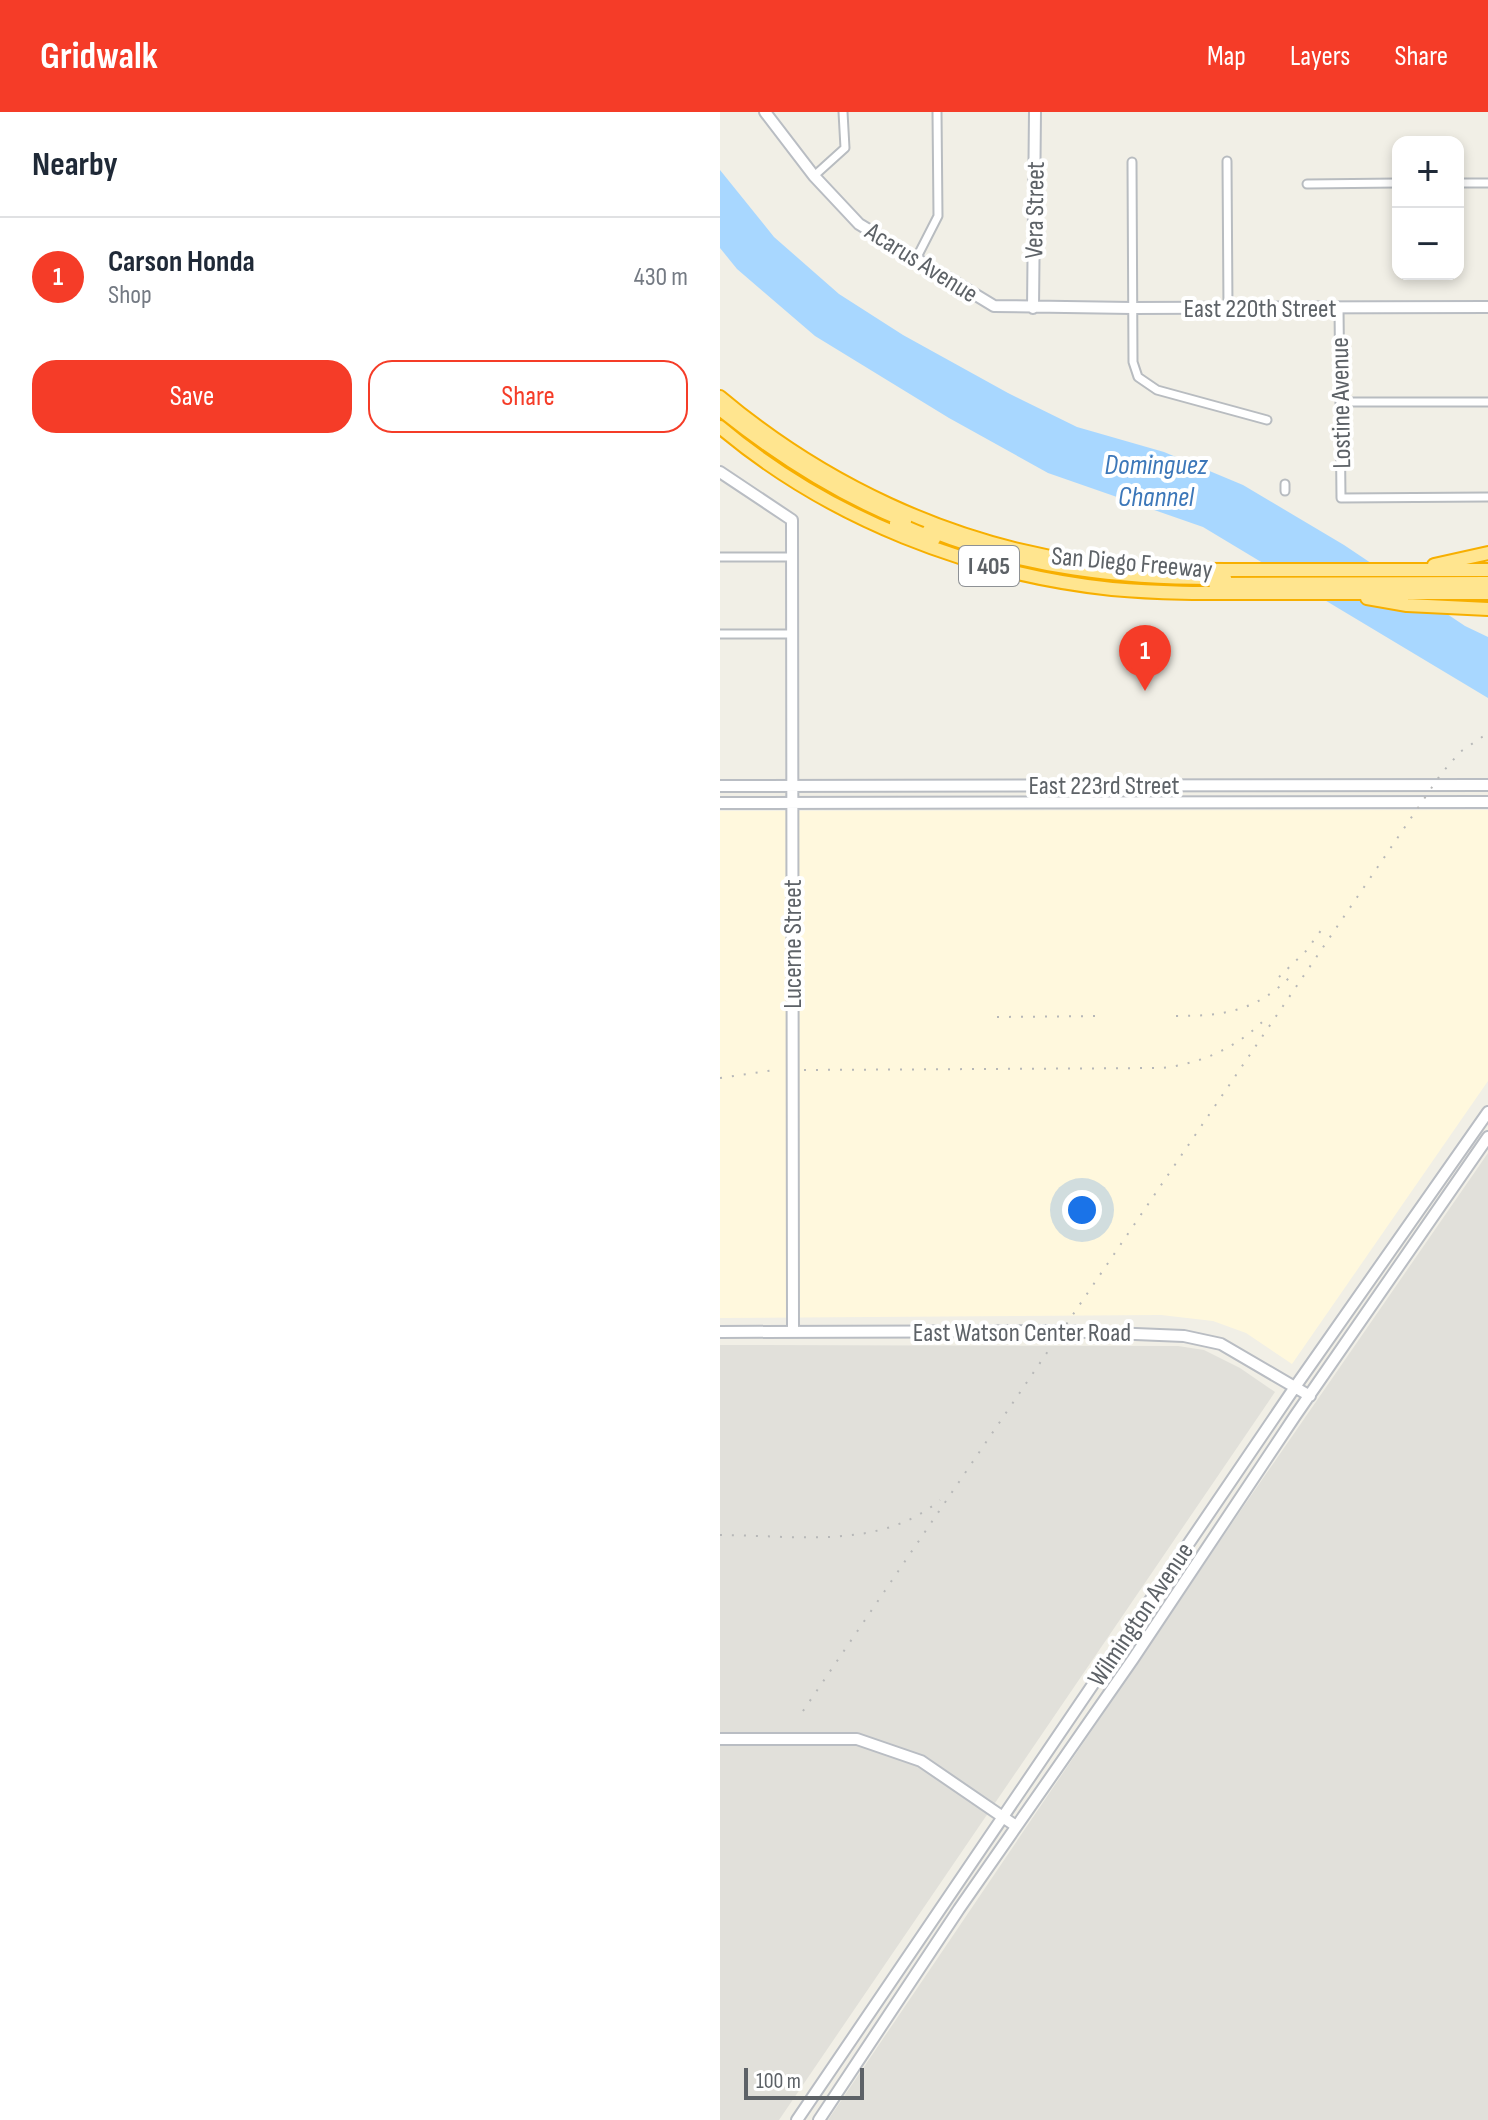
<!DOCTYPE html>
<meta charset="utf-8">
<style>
body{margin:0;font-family:"Sofia Sans Condensed",sans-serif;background:#f6f6f7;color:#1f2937}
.controls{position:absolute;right:24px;top:24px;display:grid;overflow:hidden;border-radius:16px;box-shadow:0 4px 12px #0003}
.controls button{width:72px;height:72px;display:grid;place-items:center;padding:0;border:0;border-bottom:2px solid #e0e1e3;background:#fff;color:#1f2937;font:40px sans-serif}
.scale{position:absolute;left:24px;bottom:20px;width:120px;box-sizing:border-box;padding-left:8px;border:4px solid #5d6267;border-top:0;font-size:22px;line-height:28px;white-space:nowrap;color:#5d6267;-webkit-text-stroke:6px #fff;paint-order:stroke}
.you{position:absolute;left:362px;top:1098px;width:28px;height:28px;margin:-20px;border:6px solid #fff;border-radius:50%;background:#1a73e8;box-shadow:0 0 0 12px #1a73e833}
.badge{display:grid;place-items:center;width:52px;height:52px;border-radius:50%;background:#f53c28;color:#fff;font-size:26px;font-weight:700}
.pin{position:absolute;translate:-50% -66px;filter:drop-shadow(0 2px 4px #0008)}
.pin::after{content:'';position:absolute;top:42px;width:28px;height:24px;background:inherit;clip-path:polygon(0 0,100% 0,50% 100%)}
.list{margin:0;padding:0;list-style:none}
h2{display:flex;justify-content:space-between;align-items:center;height:104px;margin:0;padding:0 32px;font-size:34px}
h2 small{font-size:26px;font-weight:400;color:#747a83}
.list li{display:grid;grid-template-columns:52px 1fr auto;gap:24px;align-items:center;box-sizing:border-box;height:120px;padding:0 32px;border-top:2px solid #e0e1e3}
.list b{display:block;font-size:30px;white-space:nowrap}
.list p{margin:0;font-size:26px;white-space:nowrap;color:#747a83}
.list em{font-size:26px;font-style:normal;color:#747a83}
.actions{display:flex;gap:16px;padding:24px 32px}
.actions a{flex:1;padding:18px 0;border:2px solid #f53c28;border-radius:24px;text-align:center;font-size:28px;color:#f53c28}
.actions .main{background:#f53c28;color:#fff}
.map{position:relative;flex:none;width:768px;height:2008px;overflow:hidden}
header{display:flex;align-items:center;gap:48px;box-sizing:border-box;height:112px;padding:0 40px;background:#f53c28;color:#fff}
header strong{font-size:38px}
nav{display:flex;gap:44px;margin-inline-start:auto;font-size:28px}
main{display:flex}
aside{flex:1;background:#fff}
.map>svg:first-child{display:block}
.commercial{fill:#fff8dd}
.industrial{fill:#e1e0da}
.water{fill:#a8d7ff}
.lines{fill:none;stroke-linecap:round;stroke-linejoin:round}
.street-casing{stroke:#b8bcc0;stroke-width:11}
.secondary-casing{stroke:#b9bdc3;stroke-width:14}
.highway-casing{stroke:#f7af00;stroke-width:16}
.street{stroke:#fff;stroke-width:7}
.secondary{stroke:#fff;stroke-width:10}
.highway{stroke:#ffe58f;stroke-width:12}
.rail{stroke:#b7b8b8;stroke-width:2;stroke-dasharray:2 10;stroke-linecap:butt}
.labels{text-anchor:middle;stroke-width:8;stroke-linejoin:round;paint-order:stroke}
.shield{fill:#fff;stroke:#8e9195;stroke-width:2}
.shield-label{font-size:24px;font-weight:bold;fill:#5d6267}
.street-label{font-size:26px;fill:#5d6267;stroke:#fff}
.water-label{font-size:28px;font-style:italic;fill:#3c77b9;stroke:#fff}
</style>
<header>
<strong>Gridwalk</strong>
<nav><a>Map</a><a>Layers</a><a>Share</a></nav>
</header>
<main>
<aside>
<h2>Nearby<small></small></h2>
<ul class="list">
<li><span class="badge">1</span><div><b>Carson Honda</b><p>Shop</p></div><em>430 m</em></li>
</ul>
<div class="actions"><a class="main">Save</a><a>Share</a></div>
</aside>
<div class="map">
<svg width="768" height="2008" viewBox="0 0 768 2008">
<rect width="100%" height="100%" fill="#f1efe6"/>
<path class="commercial" d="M768 698V969L572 1252 526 1221 493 1209 441 1203 0 1206V699Z"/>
<path class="industrial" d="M768 1041V2008H108L519 1401Z
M0 1233 458 1234 484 1238 520 1256 555 1280 59 2008H0Z"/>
<path class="water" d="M0 58 54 125 119 182 183 223 288 281 357 315 444 340 523 373 624 433 745 514 768 525V586L483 415 328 361 229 306 95 224 17 157 0 136Z"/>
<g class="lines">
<g class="street-casing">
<path id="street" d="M507 49 508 196
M412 50 413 250 418 265 437 278 547 308
M94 64 125 36 123 0
M738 71H768
M587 72 678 71
M196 147 218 104 217 0
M619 196 621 386 768 385
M620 290H768
M565 372V379
M0 445H71
M0 522H71"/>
</g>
<g class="secondary-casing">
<path id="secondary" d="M45 0 94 64 139 112 274 194 412 196 768 195
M313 196 315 0
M0 360 72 408 73 1220
M0 674 768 673
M0 691 768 690
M0 1220 342 1219 464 1224 501 1232 590 1284
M0 1627H137L201 1649 296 1714
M77 2008 575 1275 768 1000
M99 2008 239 1797 413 1547 575 1304 768 1025"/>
</g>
<g class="highway-casing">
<path id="highway" d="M0 285C102 371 228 431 361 450 421 459 482 458 543 458 618 458 693 458 768 458
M0 297C56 342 118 382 185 409
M0 315C109 407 251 462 392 477 447 482 501 481 556 481 627 481 697 481 768 481
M176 411 214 427
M209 418C304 456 404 467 505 466
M714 453 768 441
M495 472 768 471
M647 486 687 493 768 497"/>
</g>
<use href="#street" class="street"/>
<use href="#secondary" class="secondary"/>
<use href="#highway" class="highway"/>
<path class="rail" d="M559 865 586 839 602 817
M456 904C504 904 537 899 572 863
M277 905 381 904
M84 958 441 956C481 952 519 935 547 905
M0 966 54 958
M0 1423C73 1423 160 1439 220 1388
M83 1599 721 662 740 640 768 621"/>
</g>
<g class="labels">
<rect class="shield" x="239" y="434" width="60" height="40" rx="6"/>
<g class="shield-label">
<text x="269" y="462">I 405</text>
</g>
<g class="street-label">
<text transform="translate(314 98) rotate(-89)" y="9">Vera Street</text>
<text transform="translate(202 150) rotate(32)" y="9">Acarus Avenue</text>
<text x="540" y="205">East 220th Street</text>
<text transform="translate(620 291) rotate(-91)" y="9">Lostine Avenue</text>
<text transform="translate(412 450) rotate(5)" y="9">San Diego Freeway</text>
<text x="384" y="682">East 223rd Street</text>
<text transform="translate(72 832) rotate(-90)" y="9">Lucerne Street</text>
<text x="302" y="1229">East Watson Center Road</text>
<text transform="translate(420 1502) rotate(-56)" y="9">Wilmington Avenue</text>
</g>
<g class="water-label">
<text x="436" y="362">Dominguez<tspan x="436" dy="32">Channel</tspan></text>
</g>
</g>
</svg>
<div class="controls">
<button>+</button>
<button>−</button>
</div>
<div class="scale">100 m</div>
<div class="you"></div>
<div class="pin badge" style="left:425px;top:579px">1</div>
</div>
</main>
